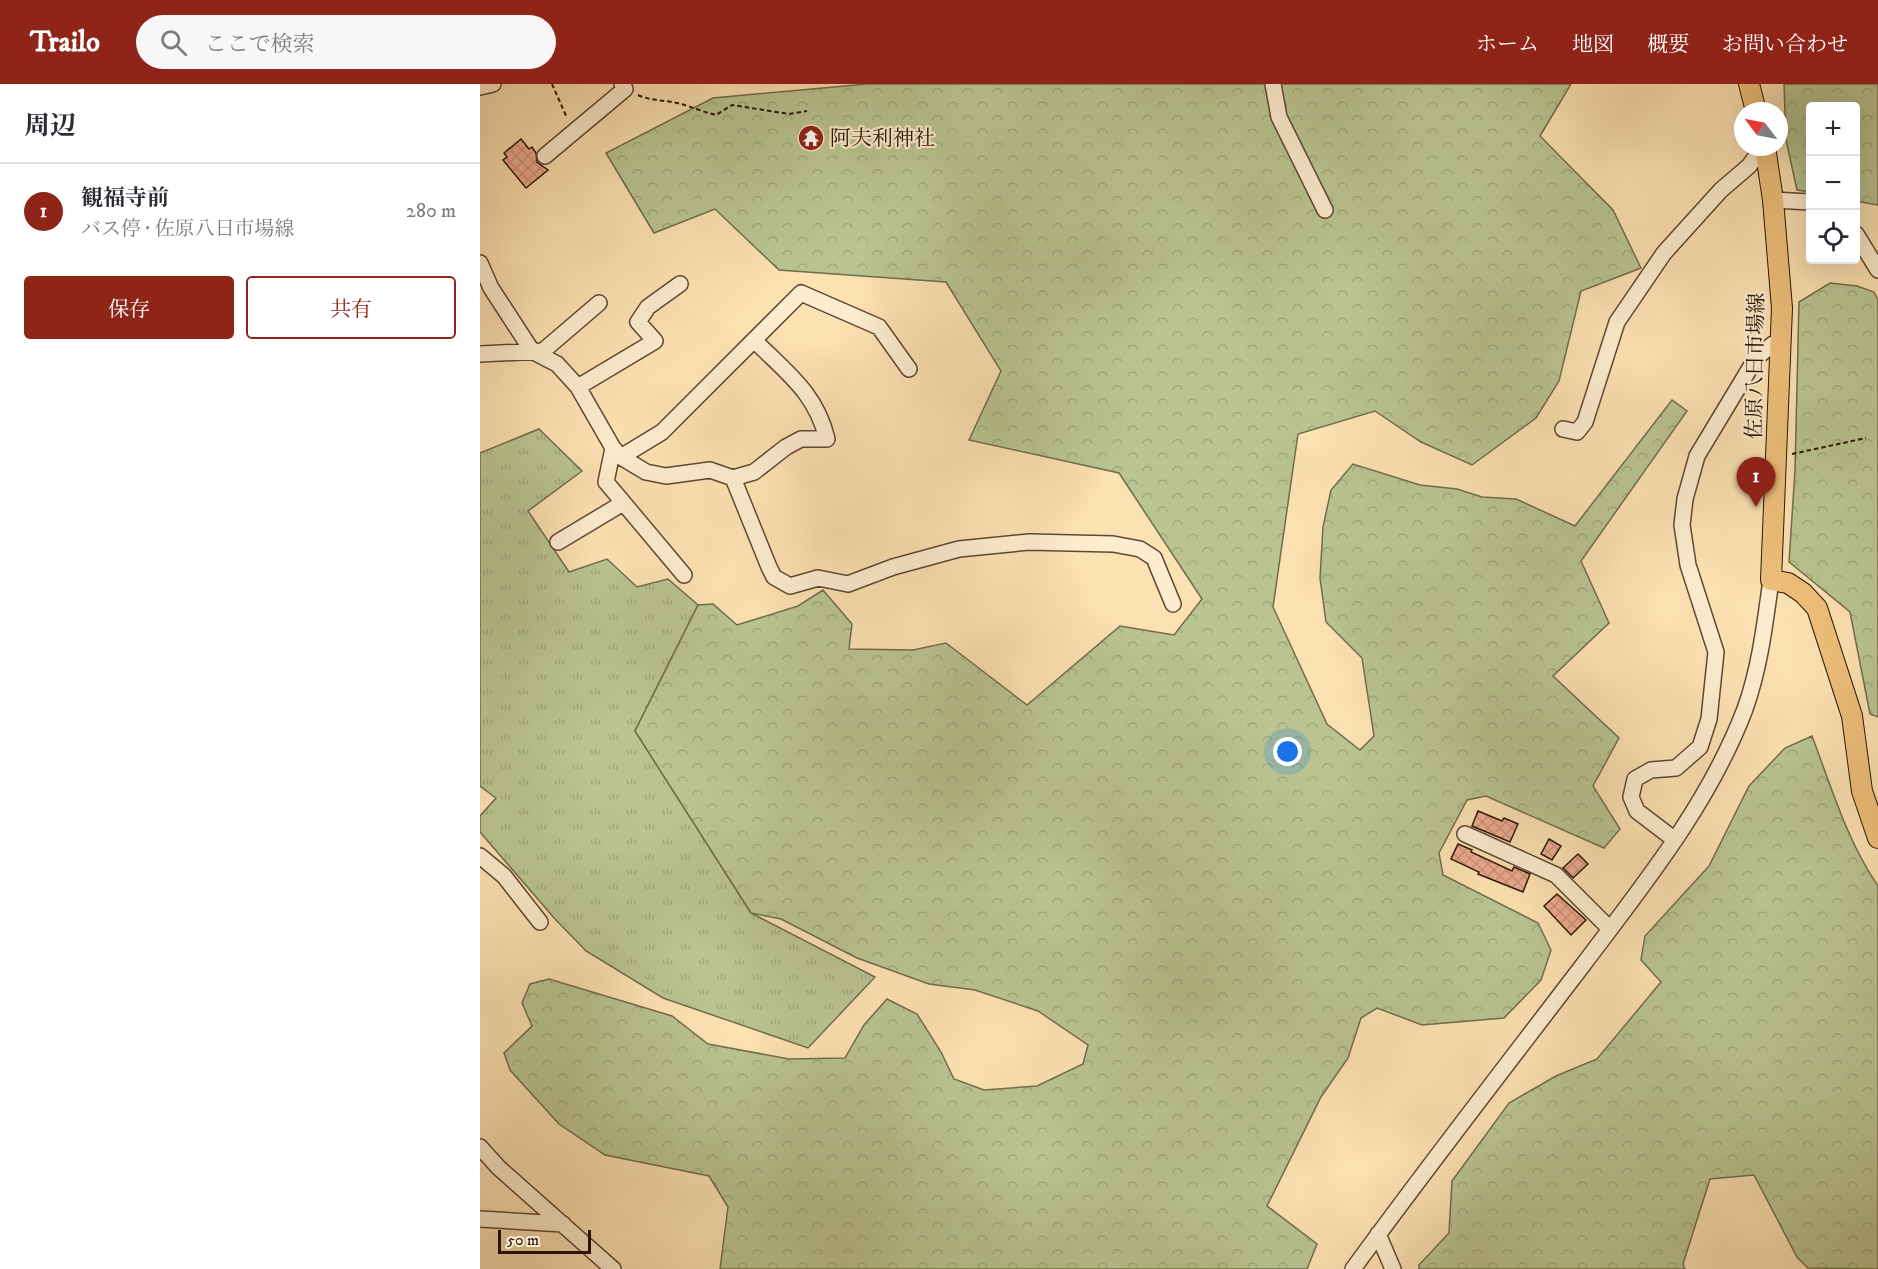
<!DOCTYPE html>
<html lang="ja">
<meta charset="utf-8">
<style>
body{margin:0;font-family:"IM FELL DW Pica","Noto Serif JP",serif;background:#f7f7f7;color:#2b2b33}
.controls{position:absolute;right:18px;top:18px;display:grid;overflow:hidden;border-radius:6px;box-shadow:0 6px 24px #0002}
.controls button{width:54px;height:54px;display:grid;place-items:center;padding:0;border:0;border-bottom:2px solid #e1e1e2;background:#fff;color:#2b2b33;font:30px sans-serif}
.compass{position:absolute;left:1254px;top:18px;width:54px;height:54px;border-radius:50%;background:#fff;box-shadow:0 6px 24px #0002;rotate:302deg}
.scale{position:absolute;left:18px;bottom:15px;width:93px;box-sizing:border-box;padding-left:6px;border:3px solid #2b1506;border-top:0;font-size:16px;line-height:21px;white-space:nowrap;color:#2b1506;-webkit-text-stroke:4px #fdecce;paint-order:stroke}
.you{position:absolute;left:808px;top:668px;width:21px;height:21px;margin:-15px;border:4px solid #fff;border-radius:50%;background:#1a73e8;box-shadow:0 0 0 9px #1a73e833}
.badge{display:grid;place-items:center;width:39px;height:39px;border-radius:50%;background:#8f2418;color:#fff;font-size:20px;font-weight:700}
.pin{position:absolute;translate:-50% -50px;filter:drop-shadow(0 2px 3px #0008)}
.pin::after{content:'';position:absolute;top:32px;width:21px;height:18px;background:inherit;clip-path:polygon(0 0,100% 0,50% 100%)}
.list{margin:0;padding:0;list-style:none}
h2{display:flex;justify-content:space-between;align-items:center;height:78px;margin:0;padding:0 24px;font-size:26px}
h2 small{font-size:20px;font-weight:400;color:#7c7c81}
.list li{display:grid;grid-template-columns:39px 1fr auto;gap:18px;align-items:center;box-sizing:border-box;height:96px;padding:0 24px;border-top:2px solid #e1e1e2}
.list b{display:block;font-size:22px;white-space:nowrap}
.list p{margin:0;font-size:20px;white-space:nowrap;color:#7c7c81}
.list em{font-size:20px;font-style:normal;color:#7c7c81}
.actions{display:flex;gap:12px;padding:18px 24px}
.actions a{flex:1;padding:14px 0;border:2px solid #8f2418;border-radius:6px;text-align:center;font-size:21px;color:#8f2418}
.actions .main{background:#8f2418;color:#fff}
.icon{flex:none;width:33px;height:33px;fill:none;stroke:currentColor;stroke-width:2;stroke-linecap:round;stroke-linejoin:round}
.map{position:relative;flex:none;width:1398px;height:1185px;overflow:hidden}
header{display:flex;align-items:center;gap:36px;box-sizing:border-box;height:84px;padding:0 30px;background:#8f2418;color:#fff}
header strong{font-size:28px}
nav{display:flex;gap:33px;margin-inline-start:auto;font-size:21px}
.search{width:420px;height:54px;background:#f7f7f7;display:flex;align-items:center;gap:15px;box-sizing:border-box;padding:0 21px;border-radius:33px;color:#7c7c81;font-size:22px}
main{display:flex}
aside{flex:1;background:#fff}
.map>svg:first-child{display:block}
.grass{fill:url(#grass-tufts);stroke:#726c4c;stroke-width:1.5}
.forest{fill:url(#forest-crowns);stroke:#726c4c;stroke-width:1.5}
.building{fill:url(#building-cross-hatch);stroke:#2b1506;stroke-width:1.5}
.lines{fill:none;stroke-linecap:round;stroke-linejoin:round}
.minor-casing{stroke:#5f4831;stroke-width:18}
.major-casing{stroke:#2b1506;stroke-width:22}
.path{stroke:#2b1506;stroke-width:2;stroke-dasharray:4.5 3;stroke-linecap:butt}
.minor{stroke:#fdecce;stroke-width:15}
.major{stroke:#eec07a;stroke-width:20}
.labels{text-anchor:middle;stroke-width:4.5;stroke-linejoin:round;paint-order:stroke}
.poi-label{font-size:21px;fill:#2b1506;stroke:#fdecce;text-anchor:start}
.street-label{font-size:21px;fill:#2b1506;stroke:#fdecce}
</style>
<header>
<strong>Trailo</strong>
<div class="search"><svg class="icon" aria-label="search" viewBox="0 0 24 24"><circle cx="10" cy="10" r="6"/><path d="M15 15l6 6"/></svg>ここで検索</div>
<nav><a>ホーム</a><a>地図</a><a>概要</a><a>お問い合わせ</a></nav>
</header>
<main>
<aside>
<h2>周辺<small></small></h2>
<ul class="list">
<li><span class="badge">1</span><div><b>観福寺前</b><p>バス停 · 佐原八日市場線</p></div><em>280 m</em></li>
</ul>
<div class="actions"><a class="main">保存</a><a>共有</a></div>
</aside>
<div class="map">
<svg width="1398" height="1185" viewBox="0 0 1398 1185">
<defs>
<pattern id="grass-tufts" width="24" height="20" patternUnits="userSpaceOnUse" patternTransform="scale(1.5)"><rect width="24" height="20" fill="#b9c491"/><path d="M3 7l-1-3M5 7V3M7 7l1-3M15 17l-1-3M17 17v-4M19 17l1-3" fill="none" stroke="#9fa87c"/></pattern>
<pattern id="forest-crowns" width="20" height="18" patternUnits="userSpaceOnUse" patternTransform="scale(1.5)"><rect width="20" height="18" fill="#b9c491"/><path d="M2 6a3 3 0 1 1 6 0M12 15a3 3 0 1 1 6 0" fill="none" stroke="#9fa87c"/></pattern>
<pattern id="building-cross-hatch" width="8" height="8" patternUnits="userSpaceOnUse" patternTransform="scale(1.5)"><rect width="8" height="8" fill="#edaa8f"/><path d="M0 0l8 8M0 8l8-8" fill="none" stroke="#cb917a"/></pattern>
</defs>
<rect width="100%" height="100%" fill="#fce1b3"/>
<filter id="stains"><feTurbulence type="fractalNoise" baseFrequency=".00333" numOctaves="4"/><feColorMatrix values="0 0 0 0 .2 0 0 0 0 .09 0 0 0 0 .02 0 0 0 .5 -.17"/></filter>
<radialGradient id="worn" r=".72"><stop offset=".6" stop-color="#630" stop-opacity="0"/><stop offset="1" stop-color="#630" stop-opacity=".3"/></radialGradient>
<path class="grass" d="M59 345 102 387 48 427 89 488 127 475 157 503 188 495 218 521 155 647 271 829 395 893 328 964 183 914 106 867 75 835 0 748V732L16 714 0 702V369Z"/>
<path class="forest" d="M387 0H1091L1060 52 1133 126 1161 184 1101 207 1079 297 1056 334 992 381 941 358 895 327 818 350 793 523 847 640 880 666 894 652 882 574 846 538 840 494 843 443 851 406 873 380 940 401 977 405 1002 413 1036 415 1095 442 1192 316 1207 327 1101 477 1129 539 1073 592 1139 654 1113 702 1140 745 1124 764 1006 712 987 716 959 769 963 791 1058 839 1071 866 1061 896 1024 934 942 941 897 924 881 934 868 974 841 1013 787 1122 837 1160 827 1185H240L248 1123 229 1092 125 1071 79 1040 30 986 24 969 52 942 42 919 50 900 69 895 192 932 228 960 309 975 365 974 384 941 407 915 437 930 461 968 474 995 504 1006 557 1002 603 980 608 961 558 927 495 906 449 900 377 874 301 835 271 829 155 647 218 521 233 520 257 541 318 522 343 506 372 540 369 565 433 566 466 559 547 621 640 542 694 551 722 515 639 389 489 356 521 287 466 198 299 186 235 125 174 149 126 69 233 14Z
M1304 0H1398V121L1376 117V22H1330V108L1317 106 1306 56Z
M1350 199 1377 202 1394 208 1398 216V633L1390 630 1370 528 1309 478 1315 386 1319 218Z
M1332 652C1351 702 1367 757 1398 802V1185L1328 1184 1317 1173 1274 1091 1230 1095 1203 1180 1205 1185H939V1181L969 1149 972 1097 1029 1019 1076 992 1117 975 1181 898 1161 876 1165 852 1229 782 1269 702 1305 664Z"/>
<path class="building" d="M41 55 49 65 52 63 56 69 57 78 68 86 46 104 23 76 27 73 24 69Z
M998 727 1022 737 1024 734 1038 740 1030 758 992 742Z
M1069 755 1081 762 1072 776 1061 770Z
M978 760 992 766 991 768 1032 787 1034 783 1050 790 1043 808 998 790 999 788 971 775Z
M1098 770 1108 780 1093 794 1083 784Z
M1077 810 1106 836 1091 851 1064 822Z"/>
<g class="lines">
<g class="minor-casing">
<path id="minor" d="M793 0 799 33 845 126
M0 3 13 0
M65 72 145 5 142 0
M1293 116 1330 118
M1376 150 1398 186
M0 179 11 204 52 267 77 280 98 303 133 364 141 373 166 388 186 392 230 386 253 394 289 483 294 493 310 502 338 494 368 500 413 483 479 465 549 458 633 460 660 465 674 474 693 520
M0 270 63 267 119 219
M98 303 175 257 158 238 168 223 200 200
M1083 345 1097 348 1105 338 1137 238 1184 169 1241 106 1269 82 1283 63
M133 364 126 398 204 491
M141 373 182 348 321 209 399 243 429 285
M253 394 274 388 306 363 321 355H347C336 309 307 289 275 257
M78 458 143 419
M985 750 1076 791 1130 845
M1195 756 1157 727 1151 713 1155 695 1171 686 1196 684 1220 663 1229 635 1236 568 1208 481 1202 441 1205 415 1217 372 1276 274 1293 260 1301 261
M0 772 24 792 60 838
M0 1063 19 1084 133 1185
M0 1135 83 1140
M898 1150 913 1185
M873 1185C948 1082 1026 982 1103 881 1164 800 1229 720 1265 625 1280 583 1285 539 1291 496"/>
</g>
<g class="major-casing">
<path id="major" d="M1269 0 1276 27
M1285 63 1293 116 1302 224 1291 496 1308 499 1323 509 1337 524 1372 632 1382 707 1398 754"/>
</g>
<path class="path" d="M72 0 87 34
M158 11C171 17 184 16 197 19 210 22 223 28 236 31L252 21 309 30 327 27
M1312 370 1386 354"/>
<use href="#minor" class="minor"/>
<use href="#major" class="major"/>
</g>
<defs>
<g id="temple-disc" transform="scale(1.35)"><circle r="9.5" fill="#8f2418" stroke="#fdecce"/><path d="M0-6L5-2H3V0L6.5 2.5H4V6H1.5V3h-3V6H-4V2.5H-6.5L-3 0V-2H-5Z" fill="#fff"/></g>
</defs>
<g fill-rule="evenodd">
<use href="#temple-disc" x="331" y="54"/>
</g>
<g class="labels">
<g class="poi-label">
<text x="350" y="61">阿夫利神社</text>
</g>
<g class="street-label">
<text transform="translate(1275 282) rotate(-89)" y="7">佐原八日市場線</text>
</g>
</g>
<rect width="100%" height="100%" filter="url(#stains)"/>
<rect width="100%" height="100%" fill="url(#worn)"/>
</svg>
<div class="controls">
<button>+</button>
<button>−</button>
<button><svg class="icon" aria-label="locate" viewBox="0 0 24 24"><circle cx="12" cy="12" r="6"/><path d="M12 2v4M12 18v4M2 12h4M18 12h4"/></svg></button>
</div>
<svg class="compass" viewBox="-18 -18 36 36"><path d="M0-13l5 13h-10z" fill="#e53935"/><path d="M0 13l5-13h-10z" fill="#7c7c81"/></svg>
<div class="scale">50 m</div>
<div class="you"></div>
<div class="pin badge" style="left:1276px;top:423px">1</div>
</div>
</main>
